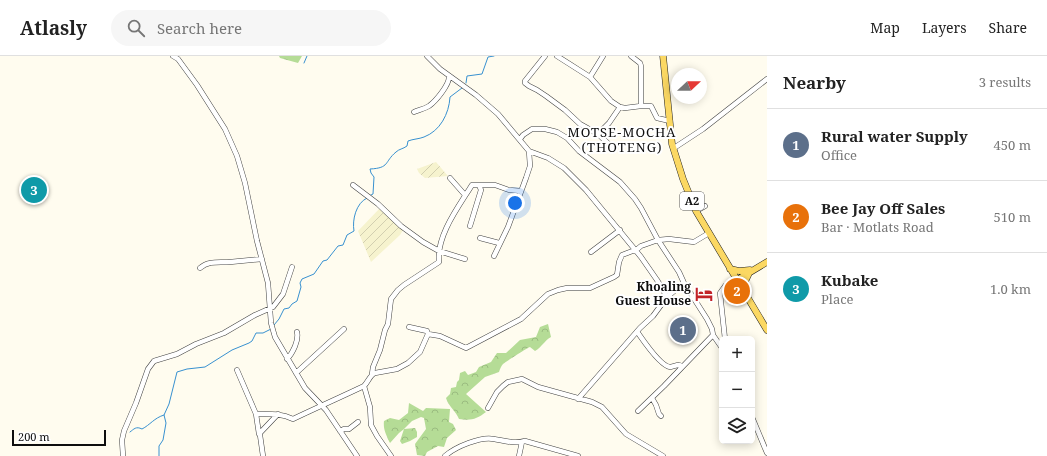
<!DOCTYPE html>
<meta charset="utf-8">
<style>
body{margin:0;font-family:"Noto Serif",serif;background:#f6f6f6;color:#222}
.controls{position:absolute;right:12px;bottom:12px;display:grid;overflow:hidden;border-radius:6px;box-shadow:0 2px 10px #0003}
.controls button{width:36px;height:36px;display:grid;place-items:center;padding:0;border:0;border-bottom:1px solid #e0e0e0;background:#fff;color:#222;font:20px sans-serif}
.compass{position:absolute;left:671px;top:12px;width:36px;height:36px;border-radius:50%;background:#fff;box-shadow:0 2px 10px #0003;rotate:68deg}
.scale{position:absolute;left:12px;bottom:10px;width:94px;box-sizing:border-box;padding-left:4px;border:2px solid #0e0e0e;border-top:0;font-size:11px;line-height:14px;white-space:nowrap;color:#0e0e0e;-webkit-text-stroke:3px #fff;paint-order:stroke}
.you{position:absolute;left:515px;top:147px;width:14px;height:14px;margin:-10px;border:3px solid #fff;border-radius:50%;background:#1a73e8;box-shadow:0 0 0 6px #1a73e833}
.badge{display:grid;place-items:center;width:26px;height:26px;border-radius:50%;background:#c22228;color:#fff;font-size:13px;font-weight:700}
.pin{position:absolute;translate:-50% -50%;border:2px solid #fff;box-shadow:0 1px 4px #0006}
.list{margin:0;padding:0;list-style:none}
h2{display:flex;justify-content:space-between;align-items:center;height:52px;margin:0;padding:0 16px;font-size:17px}
h2 small{font-size:13px;font-weight:400;color:#767676}
.list li{display:grid;grid-template-columns:26px 1fr auto;gap:12px;align-items:center;box-sizing:border-box;height:72px;padding:0 16px;border-top:1px solid #e0e0e0}
.list b{display:block;font-size:15px;white-space:nowrap}
.list p{margin:0;font-size:13px;white-space:nowrap;color:#767676}
.list em{font-size:13px;font-style:normal;color:#767676}
.icon{flex:none;width:22px;height:22px;fill:none;stroke:currentColor;stroke-width:2;stroke-linecap:round;stroke-linejoin:round}
.map{position:relative;flex:none;width:767px;height:400px;overflow:hidden}
header{display:flex;align-items:center;gap:24px;box-sizing:border-box;height:56px;padding:0 20px;background:#fff;border-bottom:1px solid #e0e0e0}
header strong{font-size:19px}
nav{display:flex;gap:22px;margin-inline-start:auto;font-size:14px}
.search{width:280px;height:36px;background:#f6f6f6;display:flex;align-items:center;gap:10px;box-sizing:border-box;padding:0 14px;border-radius:22px;color:#767676;font-size:15px}
main{display:flex}
aside{flex:1;background:#fff}
.map>svg:first-child{display:block}
.farmland{fill:url(#farmland-furrows)}
.forest{fill:url(#forest-crowns)}
.lines{fill:none;stroke-linecap:round;stroke-linejoin:round}
.stream{stroke:#3891d0;stroke-width:1}
.minor-casing{stroke:#414141;stroke-width:5.5}
.major-casing{stroke:#1f1f1f;stroke-width:7}
.minor{stroke:#fff;stroke-width:4.5}
.major{stroke:#fbd863;stroke-width:6}
.labels{text-anchor:middle;stroke-width:4;stroke-linejoin:round;paint-order:stroke}
.shield{fill:#fff;stroke:#565656;stroke-width:1}
.shield-label{font-size:11px;font-weight:bold;fill:#0e0e0e}
.poi-label{font-size:12px;font-weight:bold;fill:#0e0e0e;stroke:#fff;text-anchor:end}
.neighbourhood-label{font-size:13px;letter-spacing:1px;fill:#0e0e0e;stroke:#fff}
</style>
<header>
<strong>Atlasly</strong>
<div class="search"><svg class="icon" aria-label="search" viewBox="0 0 24 24"><circle cx="10" cy="10" r="6"/><path d="M15 15l6 6"/></svg>Search here</div>
<nav><a>Map</a><a>Layers</a><a>Share</a></nav>
</header>
<main>
<div class="map">
<svg width="767" height="400" viewBox="0 0 767 400">
<defs>
<pattern id="farmland-furrows" width="10" height="10" patternUnits="userSpaceOnUse"><rect width="10" height="10" fill="#f6f3ce"/><path d="M-1 1l2-2M0 10L10 0M9 11l2-2" fill="none" stroke="#d2cfb0"/></pattern>
<pattern id="forest-crowns" width="20" height="18" patternUnits="userSpaceOnUse"><rect width="20" height="18" fill="#b5dc96"/><path d="M2 6a3 3 0 1 1 6 0M12 15a3 3 0 1 1 6 0" fill="none" stroke="#9abc80"/></pattern>
</defs>
<rect width="100%" height="100%" fill="#fffcef"/>
<path class="farmland" d="M436 106 448 120 425 122 419 117 417 113Z
M380 152 403 174 400 179 371 206 358 175Z"/>
<path class="forest" d="M279 0H302L298 7 280 2Z
M548 268 551 281C544 285 542 291 535 295L530 291C527 292 507 305 503 308 501 310 500 313 499 316L485 321 466 338 486 356C477 363 471 365 459 363 456 355 448 350 446 342L450 338 451 332 456 331 457 326 459 324 460 317 465 315 468 319 476 316 479 311 491 306 497 297H506L520 284 536 281 540 271Z
M409 347 423 355 426 352 450 353 449 366 453 368 456 374 447 382 444 391 438 390 427 396 425 400 417 399 415 388 426 373 424 362 421 361 412 365 404 373 415 372 417 376V381L410 385 402 388 400 385 404 373 399 377 390 387C386 379 383 373 384 365L390 362 399 364 408 357Z"/>
<g class="lines">
<path class="stream" d="M304 7 307 0
M466 27 467 20 482 18 488 1 494 0
M369 140 373 138 374 121 371 117 370 113C390 112 384 106 396 96 399 93 403 93 407 90L408 85C413 83 419 83 424 81 440 75 449 58 450 41L462 32
M274 269 279 263 284 253 289 252 292 248 297 245 301 231 300 227 302 223 314 218 323 205 327 204 338 190 343 189 347 179 354 175C352 164 356 147 367 142
M130 376C134 373 136 370 142 373 150 369 154 362 164 359
M159 400V390L163 384 166 367 164 359 169 348 177 316 187 313 205 311 232 294 249 287 252 285 256 277H263L271 273"/>
<g class="minor-casing">
<path id="minor" d="M173 0 178 3 197 29 225 73 237 100 245 127 257 185 268 227 271 267 275 281 305 332 326 354 357 400
M427 0 440 13 476 39 498 58 529 95 548 102 564 112 586 134 641 201 657 224 667 241
M545 0 525 25V27L529 30 537 34 546 40 565 54 580 68 598 78 613 92
M557 0 590 21 611 45 620 51 625 52 641 50
M631 0 640 7 641 10V50H651L657 62 670 65
M590 21 603 0
M414 56C419 54 424 53 429 50 436 45 449 29 449 21
M598 78 609 67 620 51
M520 83 523 79 532 73H545L557 76 567 82 579 95 620 126 635 143 641 152 658 184 679 216 684 227 707 263 712 273 713 279 722 292
M674 92 703 73 767 23
M450 122 465 139
M353 129 378 148 401 170 423 186 439 195 465 203
M696 155 705 150
M470 170 481 134 479 129
M480 182 499 187
M635 195 641 190 658 184 669 183 694 186 709 177
M591 196 620 174
M494 200 508 171 526 122 530 110 529 95
M200 212C209 204 220 207 230 206 241 205 252 204 262 203
M409 271 427 275 428 278 440 280 466 292 521 263 548 238 558 234 567 232H590L614 221 617 219 619 206 622 199 635 194
M638 277C643 284 660 310 670 311 672 311 676 309 679 309L682 310
M725 283 720 237 725 230 737 224
M287 303C293 297 299 284 297 276
M237 314 256 358 259 378
M296 317 344 273
M372 318 373 311 380 294 385 274 388 268 391 243 398 234 404 229 439 206C436 180 459 150 472 129H495L509 134 521 135
M364 330 370 351 371 369 377 380 391 400
M652 342 656 349 659 358 661 360
M578 343 640 272 653 260 667 241 684 227
M488 352 497 336 503 330 508 326 522 323 538 331 592 346 602 351 626 378 663 400
M638 355 664 330 713 279
M256 358C269 358 281 357 293 363 316 352 341 341 364 330 368 326 370 319 375 317L397 313 408 307 420 296 428 278
M752 361 767 397
M340 375 344 373H349L358 366
M123 400 122 384 124 375 136 347 148 313 154 305 177 298 196 288 224 277 255 259 273 251 283 238 292 211
M263 400 260 379 259 378 278 358
M445 400C455 391 481 380 494 383 505 385 515 388 525 385L578 400
M519 400 522 386"/>
</g>
<g class="major-casing">
<path id="major" d="M663 0 672 88 683 123 696 155 767 274
M730 213 739 215 750 214
M737 224 767 206
M744 236 743 230 749 217"/>
</g>
<use href="#minor" class="minor"/>
<use href="#major" class="major"/>
</g>
<defs>
<g id="hotel-bare" transform="scale(1.38)"><path d="M-6-4.5h1.5V1H6V5H4.5V3h-9V5H-6ZM-4 0a1.8 1.8 0 1 1 3.6 0ZM.5 0V-2.5h3Q6-2.5 6 0Z" fill="#c22228" stroke="#fff" stroke-width="2.5" paint-order="stroke"/></g>
</defs>
<g fill-rule="evenodd">
<use href="#hotel-bare" x="704" y="238"/>
</g>
<g class="labels">
<rect class="shield" x="680" y="136" width="24" height="18" rx="3"/>
<g class="shield-label">
<text x="692" y="149">A2</text>
</g>
<g class="poi-label">
<text x="691" y="235">Khoaling<tspan x="691" dy="14">Guest House</tspan></text>
</g>
<g class="neighbourhood-label">
<text x="622" y="81">MOTSE-MOCHA<tspan x="622" dy="15">(THOTENG)</tspan></text>
</g>
</g>
</svg>
<div class="controls">
<button>+</button>
<button>−</button>
<button><svg class="icon" aria-label="layers" viewBox="0 0 24 24"><path d="M12 4l9 5-9 5-9-5zM3 14l9 5 9-5"/></svg></button>
</div>
<svg class="compass" viewBox="-18 -18 36 36"><path d="M0-13l5 13h-10z" fill="#e53935"/><path d="M0 13l5-13h-10z" fill="#767676"/></svg>
<div class="scale">200 m</div>
<div class="you"></div>
<div class="pin badge" style="left:683px;top:274px;background:#5c6f8a">1</div>
<div class="pin badge" style="left:737px;top:235px;background:#e8710a">2</div>
<div class="pin badge" style="left:34px;top:134px;background:#0f9aa8">3</div>
</div>
<aside>
<h2>Nearby<small>3 results</small></h2>
<ul class="list">
<li><span class="badge" style="background:#5c6f8a">1</span><div><b>Rural water Supply</b><p>Office</p></div><em>450 m</em></li>
<li><span class="badge" style="background:#e8710a">2</span><div><b>Bee Jay Off Sales</b><p>Bar · Motlats Road</p></div><em>510 m</em></li>
<li><span class="badge" style="background:#0f9aa8">3</span><div><b>Kubake</b><p>Place</p></div><em>1.0 km</em></li>
</ul>
</aside>
</main>
